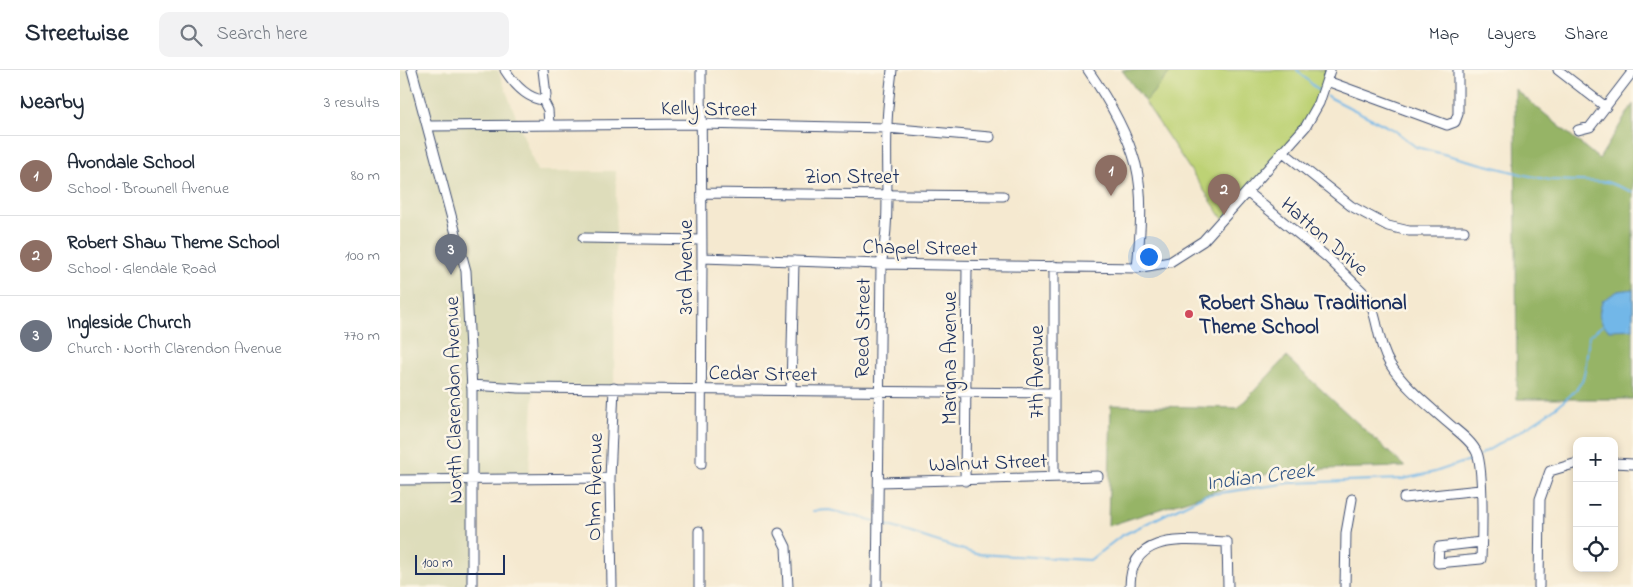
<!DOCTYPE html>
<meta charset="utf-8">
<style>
body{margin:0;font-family:"Indie Flower",sans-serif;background:#f2f2f3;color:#1f2937}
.controls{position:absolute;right:15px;bottom:15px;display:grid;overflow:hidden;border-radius:10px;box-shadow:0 2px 8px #0003}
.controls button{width:45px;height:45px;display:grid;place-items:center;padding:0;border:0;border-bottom:1px solid #e0e1e3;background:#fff;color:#1f2937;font:25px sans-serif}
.scale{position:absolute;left:15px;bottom:12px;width:90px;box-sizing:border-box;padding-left:5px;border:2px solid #1b2f5e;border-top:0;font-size:14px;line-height:18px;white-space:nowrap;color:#1b2f5e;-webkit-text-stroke:4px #fcf5e5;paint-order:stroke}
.you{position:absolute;left:748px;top:186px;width:18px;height:18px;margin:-12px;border:4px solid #fff;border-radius:50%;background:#1a73e8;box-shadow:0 0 0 8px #1a73e833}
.badge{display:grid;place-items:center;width:32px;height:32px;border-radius:50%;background:#b45309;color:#fff;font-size:16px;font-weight:700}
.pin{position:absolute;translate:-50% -41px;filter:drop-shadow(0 1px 2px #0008)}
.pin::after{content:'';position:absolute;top:26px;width:18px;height:15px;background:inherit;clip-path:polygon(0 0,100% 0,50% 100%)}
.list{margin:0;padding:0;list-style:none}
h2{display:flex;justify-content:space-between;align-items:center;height:65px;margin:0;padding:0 20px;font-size:21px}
h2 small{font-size:16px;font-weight:400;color:#747a83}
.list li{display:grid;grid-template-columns:32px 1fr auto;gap:15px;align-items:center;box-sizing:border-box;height:80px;padding:0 20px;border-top:1px solid #e0e1e3}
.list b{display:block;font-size:19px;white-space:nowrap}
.list p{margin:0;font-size:16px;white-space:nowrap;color:#747a83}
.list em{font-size:16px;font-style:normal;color:#747a83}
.icon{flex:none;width:28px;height:28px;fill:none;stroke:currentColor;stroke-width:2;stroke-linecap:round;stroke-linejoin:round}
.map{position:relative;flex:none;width:1233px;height:517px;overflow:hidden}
header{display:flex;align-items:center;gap:30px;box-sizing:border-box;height:70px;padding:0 25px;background:#fff;border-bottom:1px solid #e0e1e3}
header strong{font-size:24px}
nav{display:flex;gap:28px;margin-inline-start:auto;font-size:18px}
.search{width:350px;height:45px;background:#f2f2f3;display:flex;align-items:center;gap:12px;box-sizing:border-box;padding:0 18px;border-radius:10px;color:#747a83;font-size:19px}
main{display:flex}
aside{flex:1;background:#fff}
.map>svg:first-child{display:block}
.built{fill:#deddbb}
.green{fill:#bdd275;stroke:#6c806a}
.forest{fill:#96b466;stroke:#587262}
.water{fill:#72b7e8;stroke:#4673a3}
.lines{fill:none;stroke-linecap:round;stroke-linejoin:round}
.stream{stroke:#72b7e8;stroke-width:2}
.minor-casing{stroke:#3c4b6f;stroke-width:11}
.major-casing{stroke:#3c4b6f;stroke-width:14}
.minor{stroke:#fff;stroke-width:9}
.major{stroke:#fff;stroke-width:11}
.poi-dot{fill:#d1495b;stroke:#fcf5e5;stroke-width:2}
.labels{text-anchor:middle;stroke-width:5;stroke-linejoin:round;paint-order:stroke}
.street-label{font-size:21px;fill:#1b2f5e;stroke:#fcf5e5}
.poi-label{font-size:21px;font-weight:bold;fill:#1b2f5e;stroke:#fcf5e5;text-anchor:start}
.water-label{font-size:22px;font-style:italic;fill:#355887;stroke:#fcf5e5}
</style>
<header>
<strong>Streetwise</strong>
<div class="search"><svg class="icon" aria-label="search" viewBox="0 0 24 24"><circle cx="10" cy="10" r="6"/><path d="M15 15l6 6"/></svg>Search here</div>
<nav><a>Map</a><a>Layers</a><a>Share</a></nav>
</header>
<main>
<aside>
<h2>Nearby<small>3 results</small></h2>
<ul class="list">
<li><span class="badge" style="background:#8d6e63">1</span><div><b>Avondale School</b><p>School · Brownell Avenue</p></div><em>80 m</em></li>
<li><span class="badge" style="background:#8d6e63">2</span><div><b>Robert Shaw Theme School</b><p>School · Glendale Road</p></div><em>100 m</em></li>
<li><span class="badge" style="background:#6b7280">3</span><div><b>Ingleside Church</b><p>Church · North Clarendon Avenue</p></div><em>770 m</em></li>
</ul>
</aside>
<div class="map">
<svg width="1233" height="517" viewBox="0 0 1233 517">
<rect width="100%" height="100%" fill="#fcf5e5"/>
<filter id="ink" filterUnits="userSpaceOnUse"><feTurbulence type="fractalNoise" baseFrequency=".02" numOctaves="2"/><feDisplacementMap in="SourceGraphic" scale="10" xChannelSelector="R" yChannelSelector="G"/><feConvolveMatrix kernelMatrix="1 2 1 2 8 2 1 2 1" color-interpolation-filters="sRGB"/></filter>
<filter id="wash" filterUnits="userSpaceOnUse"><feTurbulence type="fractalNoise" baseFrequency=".0096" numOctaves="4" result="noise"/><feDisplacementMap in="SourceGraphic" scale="20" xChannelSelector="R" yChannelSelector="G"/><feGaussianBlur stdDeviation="1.12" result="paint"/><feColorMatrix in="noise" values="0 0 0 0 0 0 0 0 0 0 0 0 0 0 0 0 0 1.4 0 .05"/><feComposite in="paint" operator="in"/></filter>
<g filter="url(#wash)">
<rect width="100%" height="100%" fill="#f5e9d0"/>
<path class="built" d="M0 0H98L137 101H216L214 316H134L129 402 132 414 76 412 73 517H0Z"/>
<path class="green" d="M772 0H930L903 61 823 149 745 32Z"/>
<path class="forest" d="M722 0H772L745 32Z
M1115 19 1199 89 1233 34V329H1117Z
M886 287 1005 397 880 400 708 456 711 335 838 338Z"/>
<path class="water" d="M1233 219V259L1209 260C1197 251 1198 243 1203 230L1218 221Z"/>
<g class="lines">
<path class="stream" d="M897 0 918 20
M927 26 994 60 1016 77 1125 105 1150 110 1207 112 1233 122
M1080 385C1103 371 1176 332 1183 308 1187 295 1187 280 1189 266L1203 255
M413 441 429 440 475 451
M480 453 576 484 690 490 721 466 805 425 890 413 1003 409 1035 402 1076 388"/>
</g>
</g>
<g filter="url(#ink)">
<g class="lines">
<g class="minor-casing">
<path id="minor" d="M12 0 66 201 72 320V517
M105 0C114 14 126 28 143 30L148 40 149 55
M688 0C708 29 727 61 736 95 744 128 740 166 737 198
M1158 0 1206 37
M927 11 1047 55 1055 52 1058 44V0
M143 30 146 25 143 0
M28 56 301 54 487 58 590 67
M1178 60 1190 57 1233 1
M882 81 951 136 988 156 1009 161H1064
M302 123 603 126
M848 123 928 188 964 223C979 242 976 272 990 294 1004 317 1028 335 1048 353 1057 361 1072 371 1077 383 1084 401 1082 467 1081 489L1038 493 1039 477 1081 472
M183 168 302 170
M302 188 481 194 737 198 770 192 803 171 906 56 919 33 930 0
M654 196V407
M71 315 119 318 654 323
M391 321 394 191
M1214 393 1233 394
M301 394 302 188 301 0
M0 410 210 408
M565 411 567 196
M479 412 698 406
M1004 428 1080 420
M379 463 386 477 388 517
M212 517 210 408 214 318
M299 517V461
M477 517 481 194C491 150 485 103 487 58 487 39 490 19 492 0
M730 517C730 460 788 471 827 472L828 517
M945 517 946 463 952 429
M1139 517 1140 429 1150 401 1177 393"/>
</g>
<g class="major-casing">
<path id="major" d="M1232 0 1233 1"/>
</g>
<use href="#minor" class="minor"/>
<use href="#major" class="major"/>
</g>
</g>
<circle class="poi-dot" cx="789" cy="244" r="5"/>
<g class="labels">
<g class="street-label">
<text transform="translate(309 38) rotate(1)" y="7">Kelly Street</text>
<text x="452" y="113">Zion Street</text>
<text transform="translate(925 166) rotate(41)" y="7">Hatton Drive</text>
<text transform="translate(520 177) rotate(1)" y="7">Chapel Street</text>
<text transform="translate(285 197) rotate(-90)" y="7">3rd Avenue</text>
<text transform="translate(462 258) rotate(-89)" y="7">Reed Street</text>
<text transform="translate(549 288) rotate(-90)" y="7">Marigna Avenue</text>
<text transform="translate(636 302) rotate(-90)" y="7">7th Avenue</text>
<text transform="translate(363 303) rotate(1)" y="7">Cedar Street</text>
<text transform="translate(53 330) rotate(-91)" y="7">North Clarendon Avenue</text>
<text transform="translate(588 392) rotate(-2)" y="7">Walnut Street</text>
<text transform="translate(194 417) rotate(-89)" y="7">Ohm Avenue</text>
</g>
<g class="poi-label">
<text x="799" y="239">Robert Shaw Traditional<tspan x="799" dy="24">Theme School</tspan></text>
</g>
<g class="water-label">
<text transform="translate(860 405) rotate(-7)" y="8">Indian Creek</text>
</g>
</g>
</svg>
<div class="controls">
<button>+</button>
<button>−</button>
<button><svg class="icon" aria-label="locate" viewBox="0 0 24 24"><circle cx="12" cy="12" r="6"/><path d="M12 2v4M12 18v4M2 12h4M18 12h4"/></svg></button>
</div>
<div class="scale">100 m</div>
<div class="you"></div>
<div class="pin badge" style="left:711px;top:126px;background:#8d6e63">1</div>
<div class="pin badge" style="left:824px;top:145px;background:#8d6e63">2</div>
<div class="pin badge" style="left:51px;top:205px;background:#6b7280">3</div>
</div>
</main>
